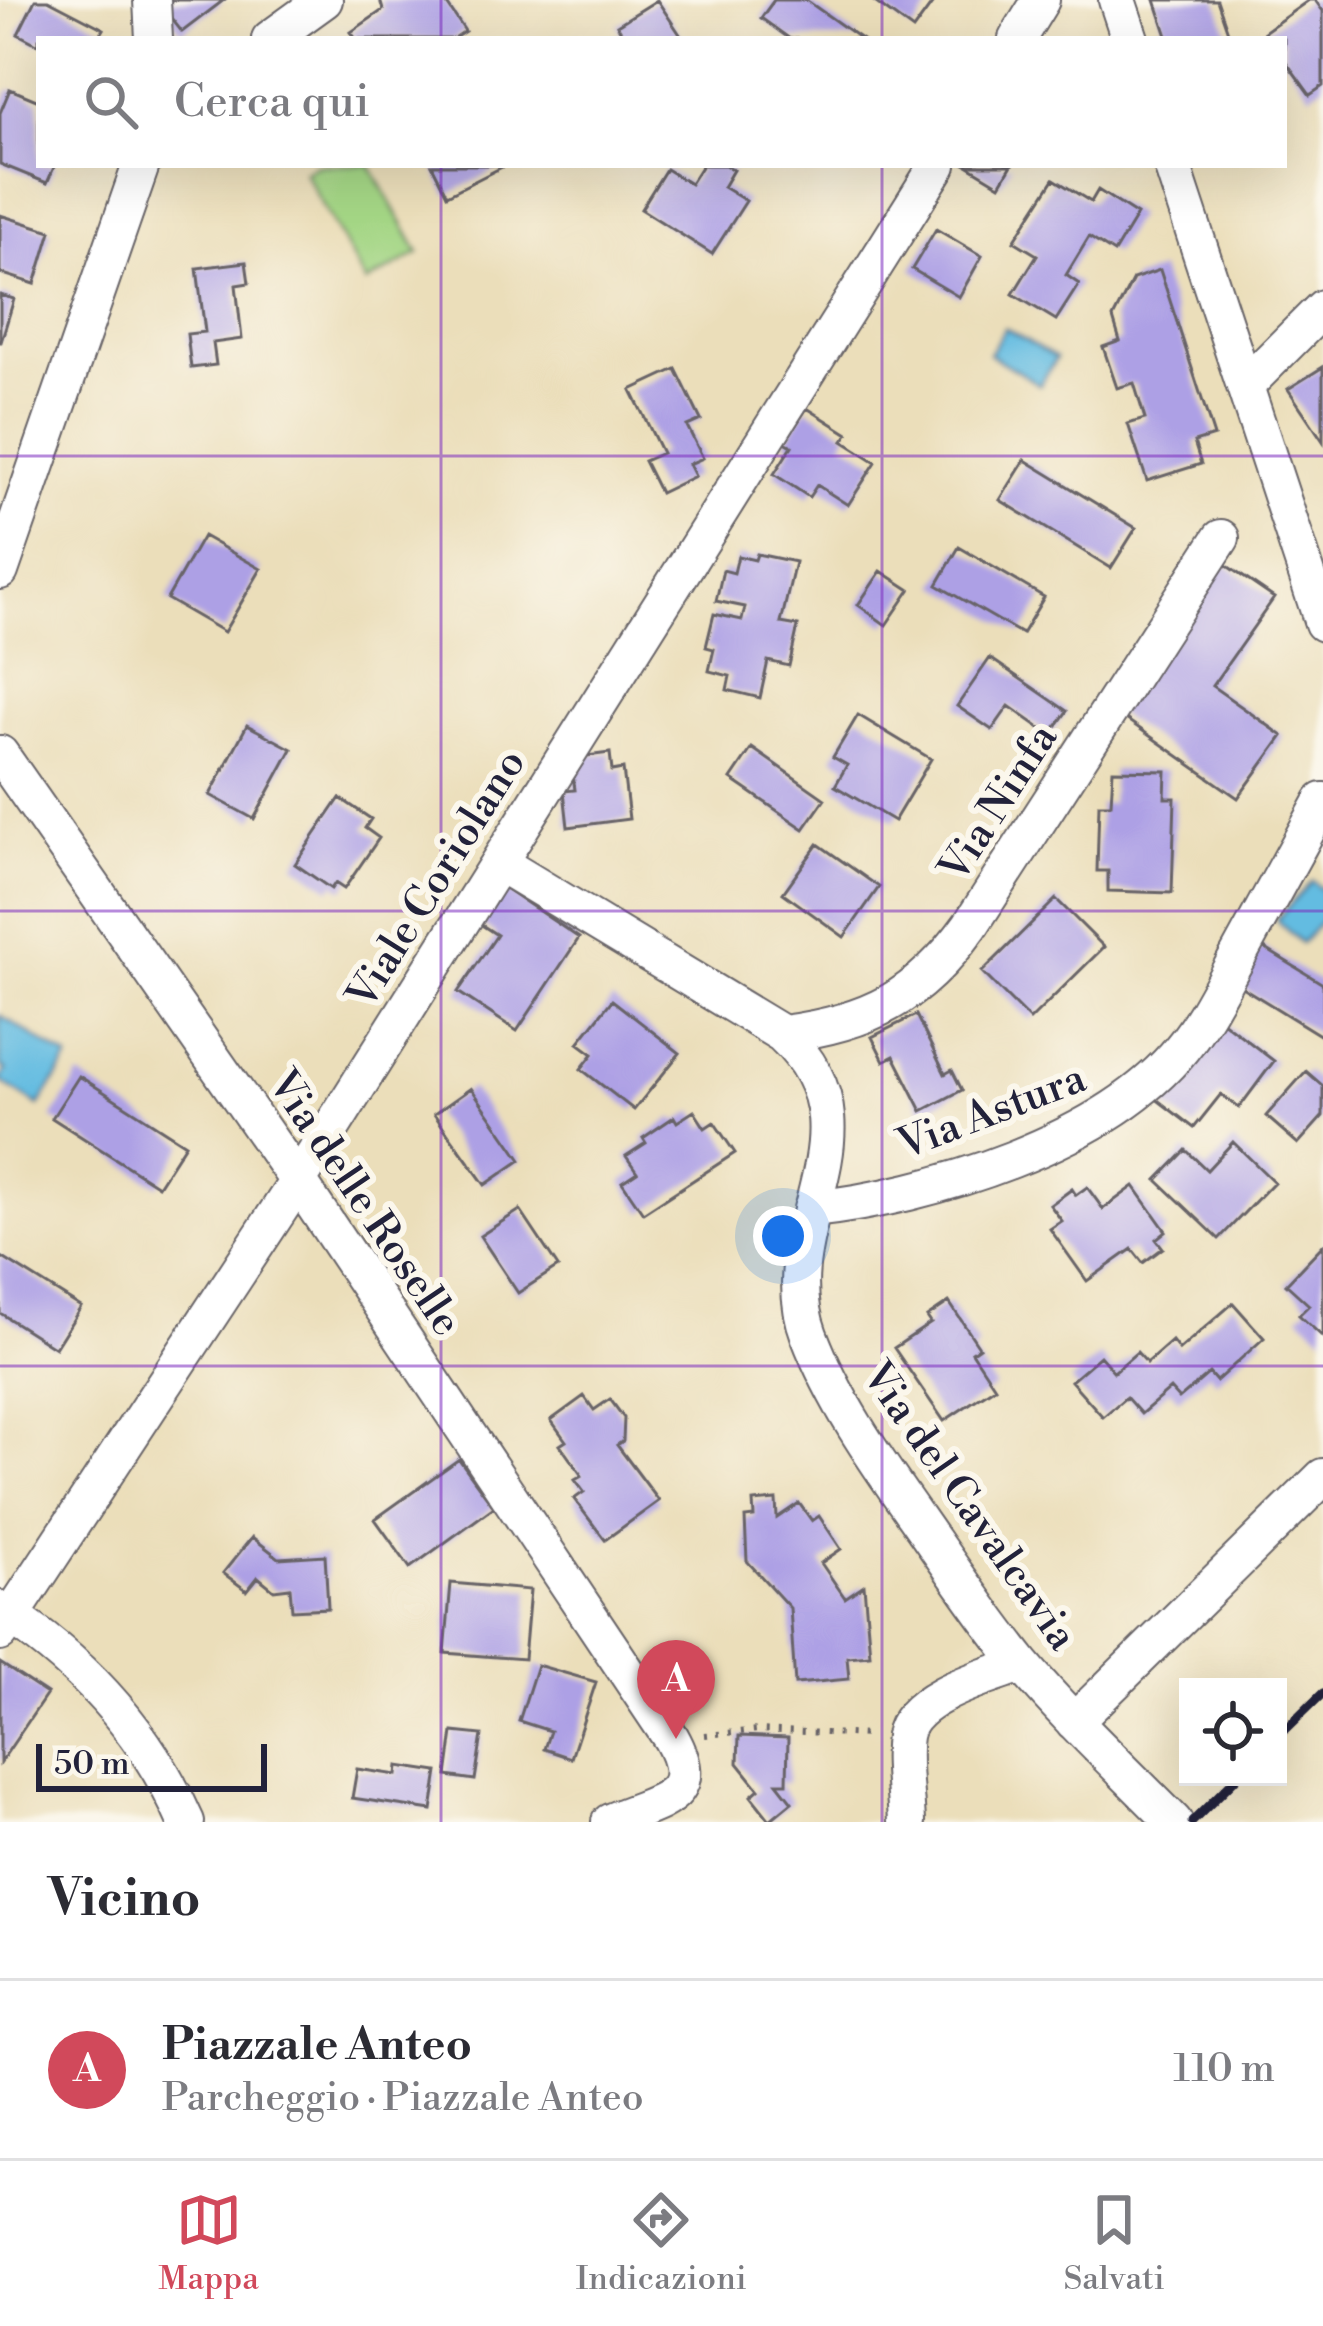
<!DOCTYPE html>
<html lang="it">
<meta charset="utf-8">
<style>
body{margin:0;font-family:"Libre Bodoni",serif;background:#f7f7f7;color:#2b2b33}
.controls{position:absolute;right:36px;bottom:36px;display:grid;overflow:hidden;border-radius:0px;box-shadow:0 12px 48px #0002}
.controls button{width:108px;height:108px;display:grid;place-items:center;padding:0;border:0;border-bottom:3px solid #e1e1e2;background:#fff;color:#2b2b33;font:60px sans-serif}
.scale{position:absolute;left:36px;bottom:30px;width:231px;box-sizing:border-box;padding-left:12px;border:6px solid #22223b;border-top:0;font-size:33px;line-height:42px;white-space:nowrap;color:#22223b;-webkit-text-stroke:9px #fbf7ec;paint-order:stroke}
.you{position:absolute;left:783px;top:1236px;width:42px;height:42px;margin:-30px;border:9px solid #fff;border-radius:50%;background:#1a73e8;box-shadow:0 0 0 18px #1a73e833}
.badge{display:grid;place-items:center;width:78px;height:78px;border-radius:50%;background:#d1495b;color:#fff;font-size:39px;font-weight:700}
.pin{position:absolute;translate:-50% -99px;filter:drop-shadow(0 3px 6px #0008)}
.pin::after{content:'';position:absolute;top:63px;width:42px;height:36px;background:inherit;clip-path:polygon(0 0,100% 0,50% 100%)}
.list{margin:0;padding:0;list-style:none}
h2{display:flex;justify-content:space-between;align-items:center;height:156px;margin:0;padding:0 48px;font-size:51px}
h2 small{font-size:39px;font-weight:400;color:#7c7c81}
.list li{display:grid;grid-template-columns:78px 1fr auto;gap:36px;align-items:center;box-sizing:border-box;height:180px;padding:0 48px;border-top:3px solid #e1e1e2}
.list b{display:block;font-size:45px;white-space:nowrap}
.list p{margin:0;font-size:39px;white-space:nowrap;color:#7c7c81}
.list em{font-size:39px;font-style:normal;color:#7c7c81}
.icon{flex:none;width:66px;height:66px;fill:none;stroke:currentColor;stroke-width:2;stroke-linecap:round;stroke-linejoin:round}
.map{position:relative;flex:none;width:1323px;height:1822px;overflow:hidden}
.search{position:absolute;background:#fff;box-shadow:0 12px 48px #0002;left:36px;right:36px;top:36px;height:132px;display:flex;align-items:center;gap:30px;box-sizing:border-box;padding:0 42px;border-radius:0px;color:#7c7c81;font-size:45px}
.sheet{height:336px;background:#fff}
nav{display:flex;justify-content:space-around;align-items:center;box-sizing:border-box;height:168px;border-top:3px solid #e1e1e2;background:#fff;font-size:33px;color:#7c7c81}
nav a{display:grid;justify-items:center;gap:6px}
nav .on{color:#d1495b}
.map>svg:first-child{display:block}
.green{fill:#a4d685;stroke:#637c60;stroke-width:3}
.water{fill:#64bce1;stroke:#436f8e;stroke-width:3}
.building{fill:#ada0e5}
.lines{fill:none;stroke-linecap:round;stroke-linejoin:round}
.street-casing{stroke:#686467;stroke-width:40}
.path{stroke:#686467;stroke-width:6;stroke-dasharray:3 9;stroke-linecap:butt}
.street{stroke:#fff;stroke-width:36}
.rail{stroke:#22223b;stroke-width:9}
.grid{fill:none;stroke:#7b2cbf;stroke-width:3;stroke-opacity:0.55}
.labels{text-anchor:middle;stroke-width:12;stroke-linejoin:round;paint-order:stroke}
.street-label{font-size:42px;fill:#22223b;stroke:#fbf7ec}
</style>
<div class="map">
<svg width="1323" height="1822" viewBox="0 0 1323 1822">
<rect width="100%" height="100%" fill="#fbf7ec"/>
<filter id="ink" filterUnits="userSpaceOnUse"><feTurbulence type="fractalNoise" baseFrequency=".00833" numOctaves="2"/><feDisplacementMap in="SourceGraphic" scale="24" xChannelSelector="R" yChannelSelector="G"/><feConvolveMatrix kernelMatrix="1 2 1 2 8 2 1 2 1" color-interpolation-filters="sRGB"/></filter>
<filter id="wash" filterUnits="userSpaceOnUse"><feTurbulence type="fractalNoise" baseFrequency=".004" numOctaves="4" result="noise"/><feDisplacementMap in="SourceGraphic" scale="48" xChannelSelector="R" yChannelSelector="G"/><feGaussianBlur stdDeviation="2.7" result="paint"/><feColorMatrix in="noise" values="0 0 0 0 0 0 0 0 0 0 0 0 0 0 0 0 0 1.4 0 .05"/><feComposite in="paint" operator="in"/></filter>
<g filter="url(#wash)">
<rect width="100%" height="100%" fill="#ebdeba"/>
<path class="green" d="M316 165H370L419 253 366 283 304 172Z"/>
<path class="water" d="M1005 328 1056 358 1040 385 989 354Z
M1312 881 1323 891V920L1301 943 1276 920Z
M0 1015 69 1059 39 1106 0 1081 6 1070 0 1066Z"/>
<g id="blocks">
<path class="building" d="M35 0H48L104 29 98 39H39V45L18 34Z
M157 0H224L182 32Z
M380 0H444L465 31 453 39H356L351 32 383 10Z
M657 0 683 39H612L622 33 617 25Z
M774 0H806L861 39H790L761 18Z
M872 0H935L913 30Z
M1155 0H1217L1228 32 1209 39H1168Z
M1309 0H1315L1323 11V86L1310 95 1284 59V39H1269L1264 32Z
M10 89 39 101V165H55L47 183 0 164V113Z
M432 165H506L447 195Z
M702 165H725L733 170 723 187 746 201 712 254 641 209 666 169 690 184Z
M967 165H1012L1000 185Z
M1054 179 1091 202 1098 190 1137 215 1114 253 1089 237 1066 275 1079 284 1056 320 1013 294 1037 255 1014 241Z
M0 215 51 231 35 284 0 273Z
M936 229 982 256 959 297 912 269Z
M246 262 249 283 236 285 242 339 213 343 216 365 191 368 187 334 205 332 197 268Z
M1160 270 1214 436 1194 442 1201 464 1147 481 1128 424 1145 419 1134 383 1117 388 1103 347 1120 341 1113 318 1133 279Z
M0 295 14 299 1 342H0Z
M1323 367V441L1288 389Z
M676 369 701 420 687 426 703 458 689 464 695 476 660 493 644 461 662 453 631 390Z
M807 408 848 434 843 441 876 462 848 505 817 485 809 497 774 474 792 446 785 442Z
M1025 460 1136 528 1111 568 1000 500Z
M203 536 261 569 224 632 167 599Z
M959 547 1044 597 1022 634 937 585Z
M757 554 795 562 781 623 798 626 789 666 768 661 760 698 727 690 730 676 709 671 714 649 706 647 714 614 742 620 745 607 716 601 723 570 734 573 738 556 755 560Z
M1220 561 1274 598 1212 686 1283 736 1238 798 1113 710Z
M881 571 910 590 886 625 858 605Z
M990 658 1067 711 1050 735 1009 706 992 730 957 706Z
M858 715 931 759 894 821 835 786 847 765 833 757Z
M247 725 292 749 254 819 210 795Z
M752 748 825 799 804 829 731 779Z
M610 753 612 771 623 769 629 819 568 827 564 791 575 790 571 758Z
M1113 770 1166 771 1165 798H1175L1172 893 1108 891V871H1097L1099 804H1111Z
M340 798 371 819 365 828 379 838 344 889 335 883 331 889 295 864Z
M818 844 879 887 844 937 783 893Z
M496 882 579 938 517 1031 458 992 497 935 471 918Z
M1056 899 1104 947 1030 1020 982 972Z
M1261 946 1323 984V1037L1237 984Z
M612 1000 680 1053 634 1110 581 1069 593 1054 578 1043Z
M916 1015 945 1074 952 1070 962 1090 922 1111 894 1056 884 1061 872 1037Z
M1222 1021 1274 1061 1239 1108 1221 1094 1194 1128 1155 1098Z
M1306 1071 1323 1086V1116L1298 1144 1266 1116Z
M79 1076 185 1144 158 1186 52 1118Z
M471 1088 521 1160 485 1185 434 1114Z
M694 1111 705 1128 714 1122 735 1153 643 1213 622 1182 637 1172 626 1156 646 1143 643 1138 674 1117 677 1122Z
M1233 1142 1274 1182 1219 1239 1157 1180 1186 1150 1207 1170Z
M1134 1186 1166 1231 1156 1239 1163 1248 1143 1263 1132 1249 1087 1281 1050 1229 1062 1221 1050 1205 1072 1189 1076 1195 1087 1187 1103 1209Z
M520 1210 558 1267 518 1293 480 1236Z
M1323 1245V1337L1299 1315 1309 1305 1286 1284Z
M0 1256 81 1307 55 1348 0 1313Z
M949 1302 979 1347 972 1352 995 1387 944 1421 894 1348 931 1323 927 1317Z
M1233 1303 1264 1338 1216 1381 1209 1373 1179 1399 1170 1389 1141 1414 1126 1397 1103 1417 1071 1381 1100 1356 1114 1372 1137 1352 1147 1363 1172 1341 1179 1350Z
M584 1396 594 1410 610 1399 624 1418 623 1441 617 1445 659 1501 605 1540 574 1499 584 1492 575 1480 582 1476 560 1445 566 1441 551 1420Z
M459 1459 494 1507 410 1568 375 1519Z
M776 1500 777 1518 799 1503 812 1521 819 1516 841 1549 821 1563 845 1598 864 1585 870 1655 847 1657 849 1679 795 1684 790 1608 747 1561 745 1518 754 1517 753 1502Z
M252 1537 279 1558 325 1555 328 1608 292 1610 290 1588 274 1590 258 1577 247 1591 223 1573Z
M451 1583 530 1590 524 1659 445 1653Z
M0 1663 47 1694 0 1763Z
M537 1665 596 1682 571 1758 544 1749 550 1731 519 1721Z
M453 1732 482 1735 475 1780 447 1776Z
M739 1736 788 1738 787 1783H777L792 1802 770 1820 751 1796 759 1789 738 1763Z
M398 1766 438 1772 432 1810 352 1798 357 1769 397 1775Z"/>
</g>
</g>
<g filter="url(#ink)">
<use href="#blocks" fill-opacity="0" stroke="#686467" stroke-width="3"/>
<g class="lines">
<g class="street-casing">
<path id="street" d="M152 0 154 39
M1117 0 1130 39
M270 39 324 0
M1017 39 1041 0
M1172 165 1323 623
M1245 386 1323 308
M0 571 141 165
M0 754 298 1181 671 1738C705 1799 657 1801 610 1822
M499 863 782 1034C887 1132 768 1226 809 1335 834 1401 875 1459 915 1516 950 1566 984 1617 1022 1664 1069 1720 1123 1770 1174 1822
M782 1034C869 1023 918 998 970 926L1221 538
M812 1209C929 1197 1107 1142 1182 1048 1205 1020 1221 986 1239 954 1267 903 1295 852 1323 801
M0 1609C83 1662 147 1732 186 1822
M0 1633 298 1181 938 165
M1074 1722 1323 1477
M907 1822C906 1795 900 1763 904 1736 910 1696 990 1676 1022 1664"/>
</g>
<path class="path" d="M705 1735 759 1730 871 1735"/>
<use href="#street" class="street"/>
<path class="rail" d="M1278 1737 1323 1693
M1192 1822 1237 1777"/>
</g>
</g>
<path class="grid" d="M441 0V39M882 0V39M441 165V1822M882 165V1822M0 456H1323M0 911H1323M0 1366H1323"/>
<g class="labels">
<g class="street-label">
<text transform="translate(997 802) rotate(-57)" y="15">Via Ninfa</text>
<text transform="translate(435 878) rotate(-58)" y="15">Viale Coriolano</text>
<text transform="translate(991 1110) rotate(-21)" y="15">Via Astura</text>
<text transform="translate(366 1202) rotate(56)" y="15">Via delle Roselle</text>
<text transform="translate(971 1505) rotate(55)" y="15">Via del Cavalcavia</text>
</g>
</g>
</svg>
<div class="controls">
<button><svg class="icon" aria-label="locate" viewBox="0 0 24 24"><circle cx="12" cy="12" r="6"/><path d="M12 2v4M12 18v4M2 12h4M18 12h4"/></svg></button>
</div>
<div class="scale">50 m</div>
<div class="you"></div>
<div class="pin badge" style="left:676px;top:1739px">A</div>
<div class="search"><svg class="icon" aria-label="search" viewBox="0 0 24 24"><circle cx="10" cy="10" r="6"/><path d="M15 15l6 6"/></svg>Cerca qui</div>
</div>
<section class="sheet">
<h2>Vicino<small></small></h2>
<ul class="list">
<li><span class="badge">A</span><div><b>Piazzale Anteo</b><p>Parcheggio · Piazzale Anteo</p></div><em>110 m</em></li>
</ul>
</section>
<nav>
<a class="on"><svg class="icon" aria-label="map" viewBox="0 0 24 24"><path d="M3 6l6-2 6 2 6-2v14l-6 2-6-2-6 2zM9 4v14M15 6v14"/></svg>Mappa</a>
<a><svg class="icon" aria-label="directions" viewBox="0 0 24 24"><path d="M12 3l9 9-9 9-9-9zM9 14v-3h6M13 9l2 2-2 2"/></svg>Indicazioni</a>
<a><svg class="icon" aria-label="saved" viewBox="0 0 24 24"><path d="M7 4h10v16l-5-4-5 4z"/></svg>Salvati</a>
</nav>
